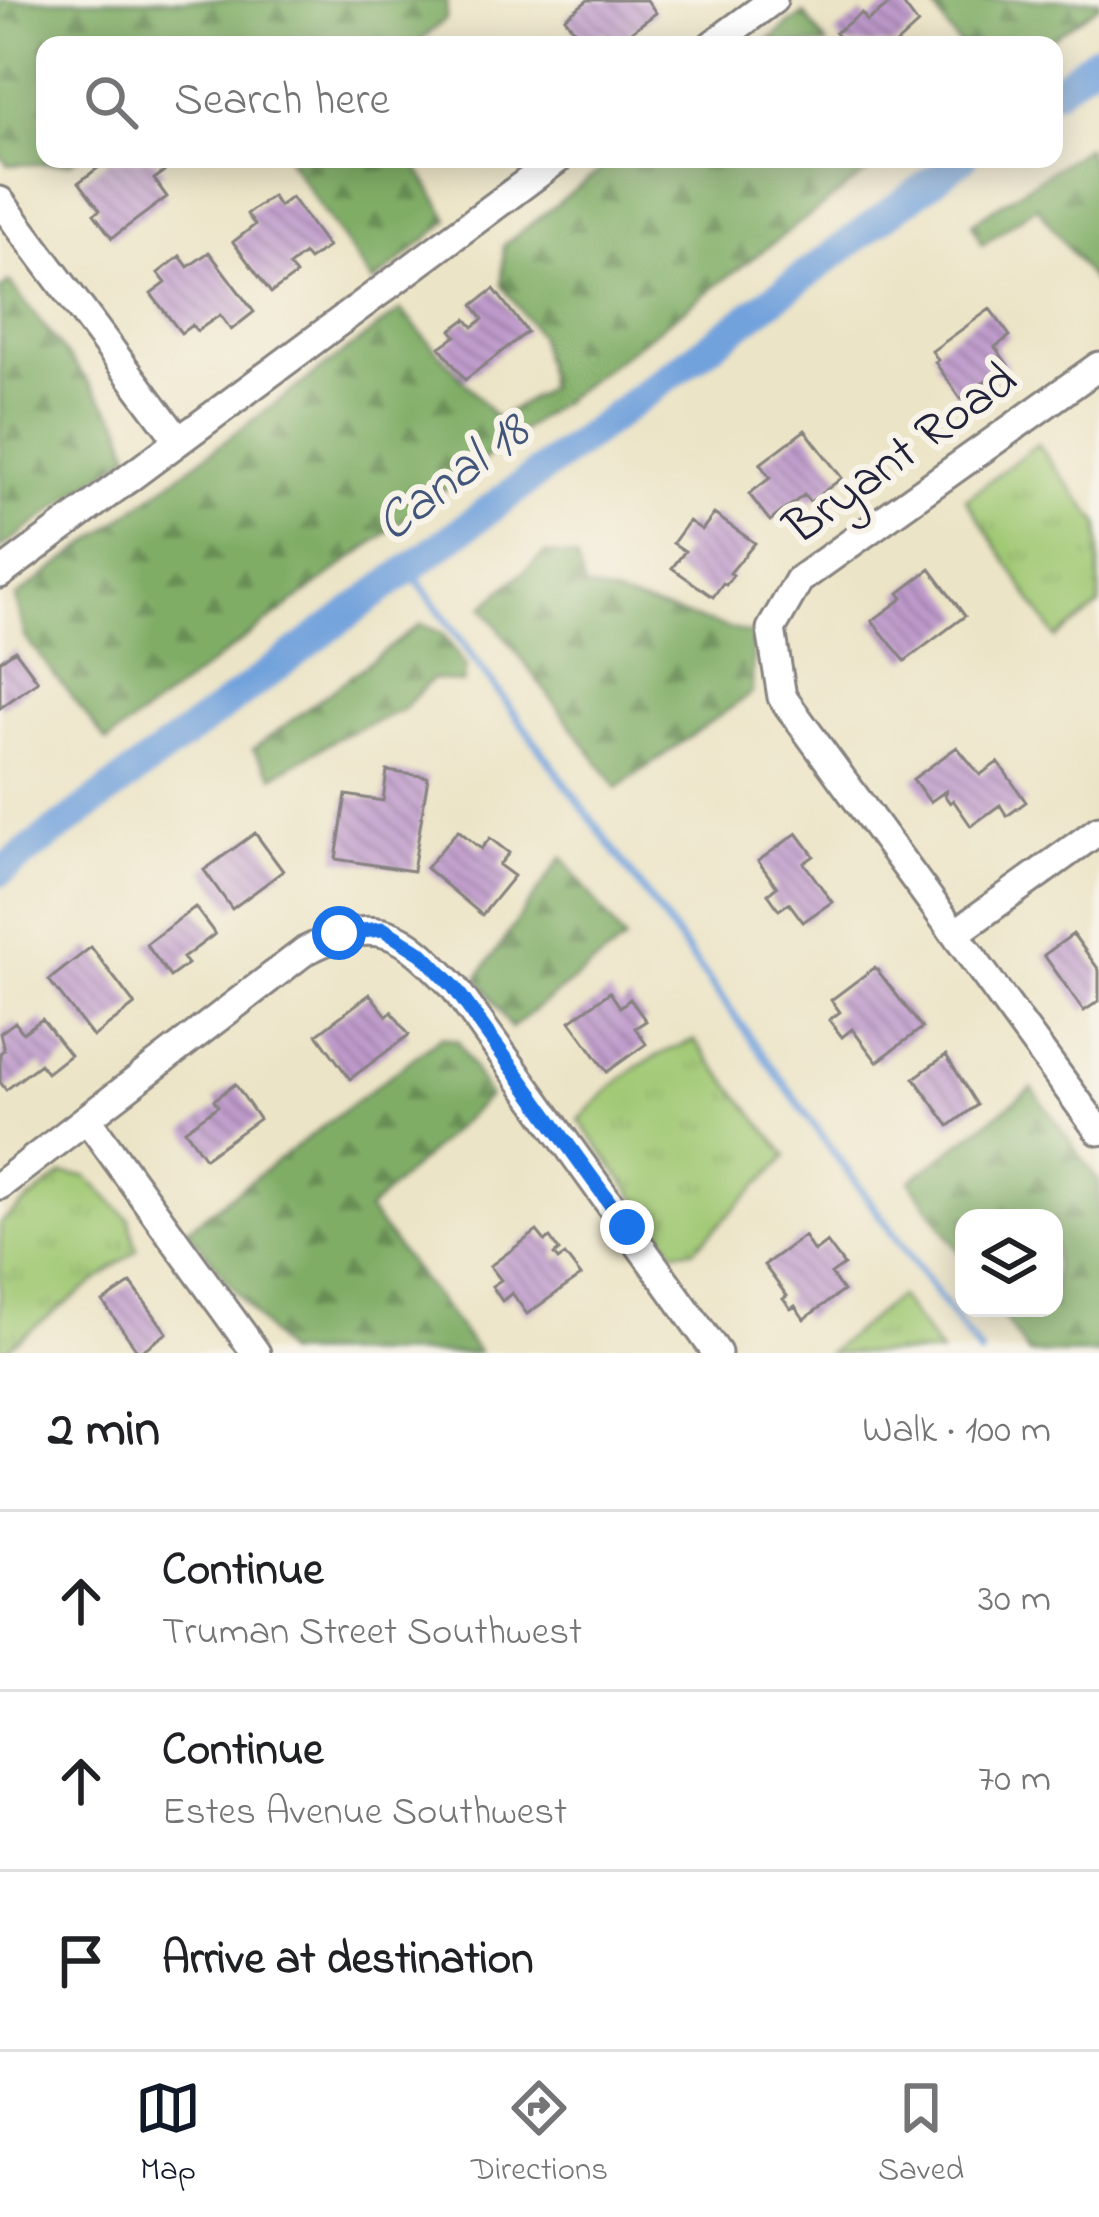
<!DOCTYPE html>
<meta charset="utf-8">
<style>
body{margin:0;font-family:"Indie Flower",sans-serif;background:#f6f6f6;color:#202124}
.controls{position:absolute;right:36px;bottom:36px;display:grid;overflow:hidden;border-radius:24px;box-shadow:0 6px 30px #0003}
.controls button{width:108px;height:108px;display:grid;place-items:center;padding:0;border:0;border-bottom:3px solid #e0e0e0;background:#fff;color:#202124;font:60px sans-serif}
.stop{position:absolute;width:36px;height:36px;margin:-27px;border:9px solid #1a73e8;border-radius:50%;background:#fff}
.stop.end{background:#1a73e8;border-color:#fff;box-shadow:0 3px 12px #0008}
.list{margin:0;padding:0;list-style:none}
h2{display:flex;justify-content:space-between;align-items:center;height:156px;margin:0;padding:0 48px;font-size:51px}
h2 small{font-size:39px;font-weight:400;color:#757577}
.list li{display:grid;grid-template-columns:78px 1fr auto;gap:36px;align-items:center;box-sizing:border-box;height:180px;padding:0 48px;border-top:3px solid #e0e0e0}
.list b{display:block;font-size:45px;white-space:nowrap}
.list p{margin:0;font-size:39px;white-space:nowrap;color:#757577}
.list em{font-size:39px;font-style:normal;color:#757577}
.icon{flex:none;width:66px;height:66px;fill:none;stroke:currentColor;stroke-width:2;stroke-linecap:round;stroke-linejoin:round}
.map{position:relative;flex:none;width:1099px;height:1353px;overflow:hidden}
.search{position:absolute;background:#fff;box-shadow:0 6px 30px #0003;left:36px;right:36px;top:36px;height:132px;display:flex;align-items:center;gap:30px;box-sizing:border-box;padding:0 42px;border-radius:24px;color:#757577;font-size:45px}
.sheet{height:696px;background:#fff}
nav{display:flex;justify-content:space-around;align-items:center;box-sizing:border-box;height:168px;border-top:3px solid #e0e0e0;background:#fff;font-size:33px;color:#757577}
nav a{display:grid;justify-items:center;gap:6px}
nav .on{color:#111827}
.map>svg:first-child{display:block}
.grass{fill:url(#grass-tufts);stroke:#627658;stroke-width:3}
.forest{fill:url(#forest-firs);stroke:#516850;stroke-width:3}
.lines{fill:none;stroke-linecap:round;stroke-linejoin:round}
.stream{stroke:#72a2dc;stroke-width:8}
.canal{stroke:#72a2dc;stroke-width:30}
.building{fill:url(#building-back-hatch)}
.minor-casing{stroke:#878380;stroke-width:33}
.minor{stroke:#fff;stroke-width:27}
.route{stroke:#1a73e8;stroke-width:15}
.labels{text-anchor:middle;stroke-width:12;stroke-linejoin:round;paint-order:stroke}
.street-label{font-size:51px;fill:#22223b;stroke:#f7f3e8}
.water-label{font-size:54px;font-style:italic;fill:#42557b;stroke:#f7f3e8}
</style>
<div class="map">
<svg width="1099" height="1353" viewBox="0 0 1099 1353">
<defs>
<pattern id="grass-tufts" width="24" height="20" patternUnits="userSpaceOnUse" patternTransform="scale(3)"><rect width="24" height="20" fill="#a1c975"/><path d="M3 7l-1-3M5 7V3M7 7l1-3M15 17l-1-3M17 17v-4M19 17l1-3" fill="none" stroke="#8aac66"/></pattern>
<pattern id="forest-firs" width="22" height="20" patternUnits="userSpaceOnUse" patternTransform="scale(3)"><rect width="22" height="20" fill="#80ad66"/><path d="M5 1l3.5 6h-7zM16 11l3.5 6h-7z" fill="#688c55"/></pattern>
<pattern id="building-back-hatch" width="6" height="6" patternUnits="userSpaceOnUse" patternTransform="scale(3)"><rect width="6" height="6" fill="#be9acb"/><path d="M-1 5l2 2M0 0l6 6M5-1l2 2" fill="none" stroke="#9a7da6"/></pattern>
</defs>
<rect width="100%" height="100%" fill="#f7f3e8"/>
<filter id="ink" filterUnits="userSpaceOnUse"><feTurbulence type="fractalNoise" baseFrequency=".00833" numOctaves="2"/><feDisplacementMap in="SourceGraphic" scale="24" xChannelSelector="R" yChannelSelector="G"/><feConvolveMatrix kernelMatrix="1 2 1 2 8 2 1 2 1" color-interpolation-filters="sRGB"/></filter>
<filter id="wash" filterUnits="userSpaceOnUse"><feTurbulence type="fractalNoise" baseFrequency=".004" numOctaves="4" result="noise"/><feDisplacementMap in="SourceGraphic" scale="48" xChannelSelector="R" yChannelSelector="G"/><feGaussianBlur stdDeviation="2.7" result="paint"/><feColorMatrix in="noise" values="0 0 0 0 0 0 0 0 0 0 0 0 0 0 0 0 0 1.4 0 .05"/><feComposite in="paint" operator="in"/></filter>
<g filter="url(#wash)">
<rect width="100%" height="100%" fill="#ece4c6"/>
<path class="grass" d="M1037 444 1099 524V606L1056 638 966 499Z
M694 1040 787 1156 694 1250 674 1251 579 1120C619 1077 638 1061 694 1040Z
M63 1174 86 1176 129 1219 137 1250 8 1347 11 1353H0V1223Z
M899 1296 941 1353H828Z"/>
<path class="forest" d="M0 0H447L446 19 415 45H45V159H76L70 163 8 165 0 155Z
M929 0H1099V5L1043 45H959Z
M804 13 827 45H762Z
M1087 147 1099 192V290L1037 206 982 245 972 223Z
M288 159H412L449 220 373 283Z
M615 159H885L107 742 25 637 16 597 401 310 497 419 549 387 539 336 502 285 504 245Z
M9 282 121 423 130 454 0 549V290Z
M545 553 576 558 585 587 753 635 752 693 617 788 483 607Z
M421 624 442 633 466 667 463 683 432 679 402 710 338 738 273 776 253 749Z
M562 857 625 941 511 1028 478 977Z
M441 1037 458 1041 489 1096 368 1210 479 1353H285L187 1229Z
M1032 1088 1099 1182V1353H1028L997 1308H1054V1218H964V1259L910 1181Z"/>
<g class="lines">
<path class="stream" d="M409 569 980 1353"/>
<path class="canal" d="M1054 91 1099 57
M0 872 962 159"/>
</g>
<g id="blocks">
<path class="building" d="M588 0H647L656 13 615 44 605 32 585 45 565 18Z
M895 0H900L918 24 895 45H844L835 33 862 13 867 21Z
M110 159H154L164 172 154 179 167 197 112 238 94 214 100 210 79 182Z
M272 196 279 206 291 197 328 247 309 260 304 254 289 266 296 275 271 293 233 242 255 225 247 214Z
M209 252 254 312 231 330 220 315 197 331 192 325 181 333 151 294 166 283 158 273 180 256 188 267Z
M494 289 527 332 465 380 440 347 456 336 451 330 466 319 473 327 483 319 473 305Z
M990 309 1010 336 995 347 1008 365 961 399 935 362 938 360 932 351Z
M805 430 842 478 810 502 804 495 770 521 749 494 770 478 760 464Z
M714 514 755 543 730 573 733 575 726 585 723 583 713 597 672 568 685 551 673 543 689 521 702 530Z
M930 569 965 616 905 661 872 621 903 598 899 593Z
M15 650 38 681 0 708V661Z
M957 747 980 775 998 762 1026 802 1007 816 1000 805 971 826 953 800 950 803 944 795 947 790 930 802 913 779Z
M387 771 428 777 413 871 336 859 346 795 383 801Z
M458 830 481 849 490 838 509 853 499 865 514 876 482 915 426 868Z
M255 833 283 871 232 909 204 870Z
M797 833 814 856 804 863 832 902 803 922 789 903 779 910 768 894 777 887 758 861Z
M195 907 215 934 183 958 188 964 170 977 146 944Z
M1073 934 1099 970V1001L1084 1011 1044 955Z
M91 947 135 1005 93 1037 49 980Z
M875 967 922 1028 877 1062 852 1029 842 1037 829 1020 840 1012 831 1000Z
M610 992 620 1007 630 999 646 1021 635 1028 646 1044 607 1072 570 1021Z
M370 994 387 1016 392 1012 409 1035 350 1079 317 1034Z
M42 1019 70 1055 47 1073 40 1064 6 1090 0 1082V1053L4 1050 0 1033 15 1022 23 1033Z
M946 1055 977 1105 949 1126 914 1078Z
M235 1084 259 1119 205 1158 185 1130 218 1106 214 1100Z
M537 1231 545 1241 550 1238 559 1251 554 1255 558 1260 565 1255 581 1276 527 1314 512 1293 502 1301 492 1286 501 1280 490 1266Z
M804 1236 814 1252 827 1242 844 1265 831 1274 843 1291 804 1319 795 1306 791 1309 783 1299 787 1296 764 1265Z
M131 1283 167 1333 139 1353 103 1302Z"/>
</g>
</g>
<g filter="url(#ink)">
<use href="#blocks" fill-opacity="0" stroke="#878380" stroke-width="3"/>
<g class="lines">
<g class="minor-casing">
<path id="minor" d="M712 45 773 0
M0 201 179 441
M1099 366 799 580 771 629 782 697 1099 1131
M0 574 558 159
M956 933 1099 830
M88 1120 256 1353
M0 1185 305 951C379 913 401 932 454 987L717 1353"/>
</g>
<use href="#minor" class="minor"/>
</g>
</g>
<g class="lines" filter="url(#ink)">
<path class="route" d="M339 933 383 929 422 954 454 987 627 1227"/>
</g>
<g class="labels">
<g class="street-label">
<text transform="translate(899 451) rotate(-36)" y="18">Bryant Road</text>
</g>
<g class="water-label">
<text transform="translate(450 475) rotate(-37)" y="19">Canal 18</text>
</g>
</g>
</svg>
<div class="controls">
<button><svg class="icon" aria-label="layers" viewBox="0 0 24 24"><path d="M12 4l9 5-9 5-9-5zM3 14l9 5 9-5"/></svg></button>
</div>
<div class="stop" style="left:339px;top:933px"></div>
<div class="stop end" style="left:627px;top:1227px"></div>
<div class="search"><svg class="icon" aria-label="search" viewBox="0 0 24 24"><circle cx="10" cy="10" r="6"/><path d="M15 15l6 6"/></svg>Search here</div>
</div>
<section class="sheet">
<h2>2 min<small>Walk · 100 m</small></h2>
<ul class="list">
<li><svg class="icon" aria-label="ahead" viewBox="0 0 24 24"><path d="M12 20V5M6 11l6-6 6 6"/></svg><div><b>Continue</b><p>Truman Street Southwest</p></div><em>30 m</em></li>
<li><svg class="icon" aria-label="ahead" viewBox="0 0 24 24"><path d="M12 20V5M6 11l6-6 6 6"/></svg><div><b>Continue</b><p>Estes Avenue Southwest</p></div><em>70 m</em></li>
<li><svg class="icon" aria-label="arrive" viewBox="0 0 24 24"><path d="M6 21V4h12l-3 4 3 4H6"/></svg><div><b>Arrive at destination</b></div></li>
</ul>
</section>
<nav>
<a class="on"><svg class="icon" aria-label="map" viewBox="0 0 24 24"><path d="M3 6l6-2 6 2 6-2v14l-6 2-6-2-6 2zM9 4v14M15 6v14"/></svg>Map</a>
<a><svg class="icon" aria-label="directions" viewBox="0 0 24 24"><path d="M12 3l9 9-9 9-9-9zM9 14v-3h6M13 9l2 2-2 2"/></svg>Directions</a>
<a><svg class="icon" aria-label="saved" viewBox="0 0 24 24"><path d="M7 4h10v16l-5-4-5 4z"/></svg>Saved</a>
</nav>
